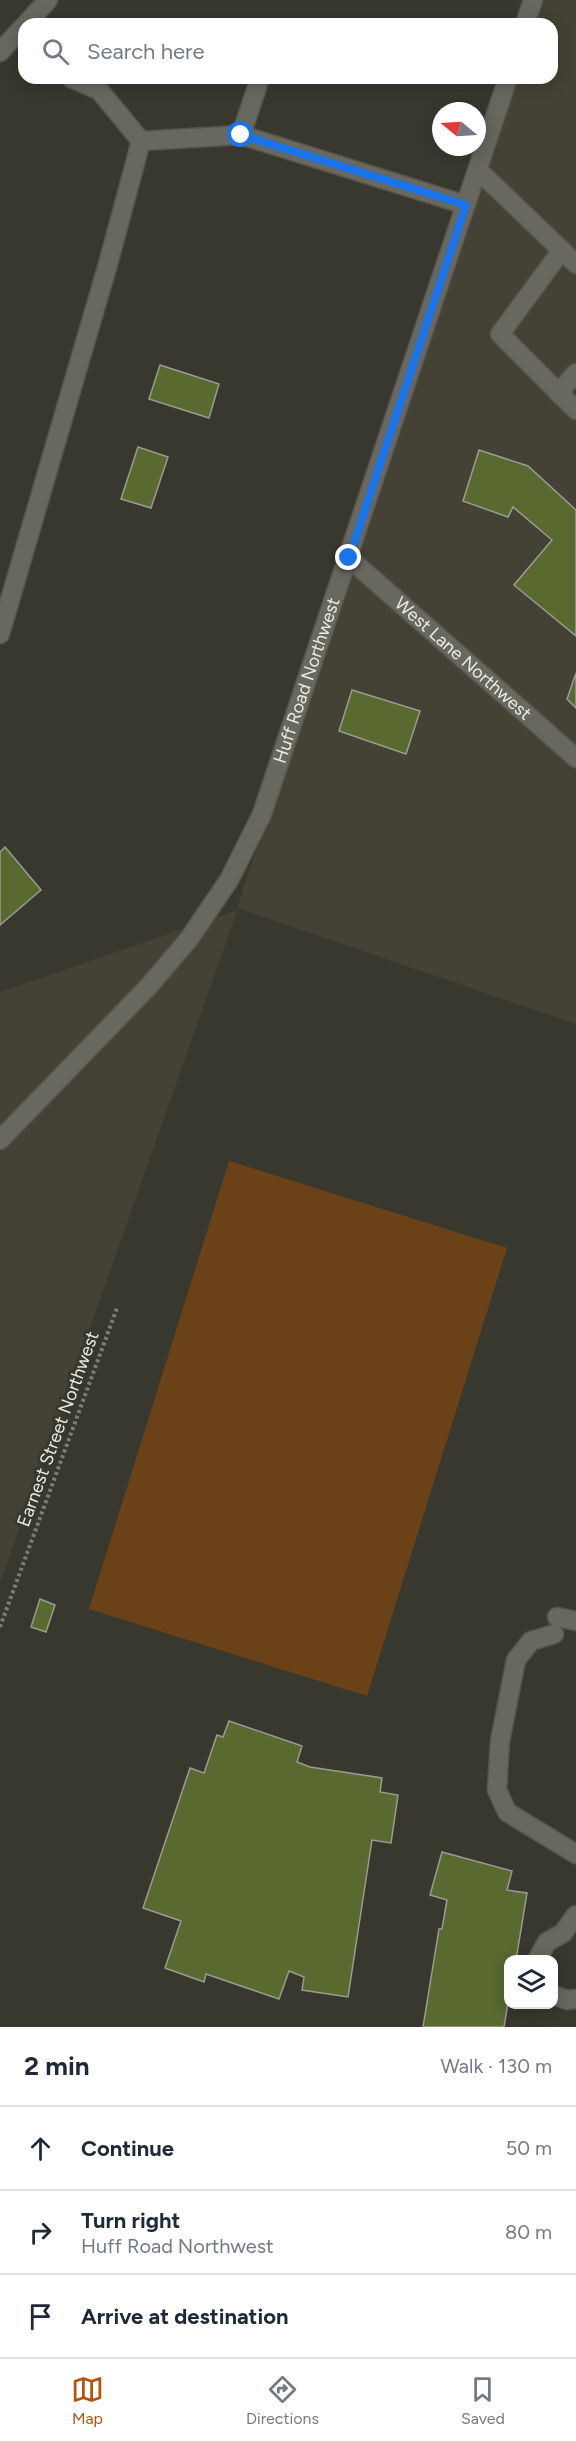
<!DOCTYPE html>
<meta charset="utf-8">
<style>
body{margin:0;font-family:Figtree,sans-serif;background:#f2f2f3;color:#1f2937}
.controls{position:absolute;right:18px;bottom:18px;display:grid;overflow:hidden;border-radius:12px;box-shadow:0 3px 15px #0003}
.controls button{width:54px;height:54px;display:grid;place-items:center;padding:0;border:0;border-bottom:2px solid #e0e1e3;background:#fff;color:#1f2937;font:30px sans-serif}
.compass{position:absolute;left:432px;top:102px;width:54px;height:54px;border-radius:50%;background:#fff;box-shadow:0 3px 15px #0003;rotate:288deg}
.stop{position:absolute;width:18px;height:18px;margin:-14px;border:4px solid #1a73e8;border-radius:50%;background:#fff}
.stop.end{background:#1a73e8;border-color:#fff;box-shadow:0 2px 6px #0008}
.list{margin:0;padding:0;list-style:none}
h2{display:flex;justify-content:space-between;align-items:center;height:78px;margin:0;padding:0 24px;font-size:26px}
h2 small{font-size:20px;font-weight:400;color:#747a83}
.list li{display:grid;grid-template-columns:39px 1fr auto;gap:18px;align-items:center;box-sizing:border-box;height:84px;padding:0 24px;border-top:2px solid #e0e1e3}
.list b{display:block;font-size:22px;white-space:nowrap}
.list p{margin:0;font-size:20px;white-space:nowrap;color:#747a83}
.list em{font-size:20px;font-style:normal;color:#747a83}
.icon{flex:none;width:33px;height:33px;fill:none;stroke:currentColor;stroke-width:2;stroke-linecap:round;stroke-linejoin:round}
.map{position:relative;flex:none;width:576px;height:2027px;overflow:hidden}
.search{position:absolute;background:#fff;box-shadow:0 3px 15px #0003;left:18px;right:18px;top:18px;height:66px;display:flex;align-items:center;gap:15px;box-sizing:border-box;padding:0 21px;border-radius:18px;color:#747a83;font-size:22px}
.sheet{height:330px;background:#fff}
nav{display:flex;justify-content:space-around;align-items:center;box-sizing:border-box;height:84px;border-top:2px solid #e0e1e3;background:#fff;font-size:16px;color:#747a83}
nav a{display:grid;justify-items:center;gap:3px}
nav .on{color:#b45309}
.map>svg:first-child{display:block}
.built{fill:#444234}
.green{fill:#6b4118}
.building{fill:#596930;stroke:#999c93;stroke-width:1.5}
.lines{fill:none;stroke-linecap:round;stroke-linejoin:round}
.lane-casing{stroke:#55544d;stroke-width:21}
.street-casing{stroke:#55544d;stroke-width:21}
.path{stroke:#7e7e76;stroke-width:4;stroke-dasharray:3 3;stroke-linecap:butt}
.lane{stroke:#69685f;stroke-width:18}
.street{stroke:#69685f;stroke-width:18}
.route{stroke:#1a73e8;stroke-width:8}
.labels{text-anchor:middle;stroke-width:6;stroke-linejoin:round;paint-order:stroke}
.street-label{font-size:18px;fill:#eaeae5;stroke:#39382f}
</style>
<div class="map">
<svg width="576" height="2027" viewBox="0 0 576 2027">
<rect width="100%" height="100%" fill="#39382f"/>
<path class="built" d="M534 0H576V1024L237 908 509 78H552V24H527Z
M238 910 237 911 0 1583V992Z"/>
<path class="green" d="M229 1161 507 1248 367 1696 89 1609Z"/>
<path class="building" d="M160 365 219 384 209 418 149 399Z
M138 447 168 457 151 508 121 499Z
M479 450 528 466 576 510V636L514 585 552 540 513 507 508 517 463 501Z
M576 673V708L567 699Z
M352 690 420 711 406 754 339 731Z
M5 847 41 890 0 925V852Z
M40 1599 55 1605 46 1632 31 1627Z
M229 1721 302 1746 297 1762 310 1767 382 1778 380 1792 398 1795 391 1843 372 1840 348 1997 302 1990 304 1977 289 1971 279 1999 206 1974 204 1982 165 1968 181 1921 143 1908 190 1768 204 1773 217 1735 223 1737Z
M442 1852 512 1871 507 1890 527 1893 516 1960H508V2003L504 2027H423L439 1929H442L447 1900 430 1895Z"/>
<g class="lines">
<g class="lane-casing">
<path id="lane" d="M26 24 48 0
M0 52 24 26
M71 78 99 90 141 141
M260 78 241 135 466 205
M562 250 500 334 576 410
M558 393 576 373
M0 634 108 264 141 141 241 135
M557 1617 576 1621
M554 1634 531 1641 516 1660 500 1741 497 1790 507 1812 576 1854
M537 1960 547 1942 563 1933 576 1915
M554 1995 567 2000 576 1999"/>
</g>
<g class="street-casing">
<g id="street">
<path d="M525 24 533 0"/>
<path d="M478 170 576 264"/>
<path id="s1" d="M349 558 576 758"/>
<path id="s2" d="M0 1140 149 986 189 939 229 880 262 814 508 78"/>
</g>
</g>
<path class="path" d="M0 1627 117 1308"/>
<use href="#lane" class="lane"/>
<use href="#street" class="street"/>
</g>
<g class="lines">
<path class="route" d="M241 135 466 205 349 558"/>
</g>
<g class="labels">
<g class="street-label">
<text dy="6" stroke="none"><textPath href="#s1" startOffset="152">West Lane Northwest</textPath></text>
<text dy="6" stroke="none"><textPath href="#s2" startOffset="562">Huff Road Northwest</textPath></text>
<text transform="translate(58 1429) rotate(-70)" y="6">Earnest Street Northwest</text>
</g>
</g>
</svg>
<div class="controls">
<button><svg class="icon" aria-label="layers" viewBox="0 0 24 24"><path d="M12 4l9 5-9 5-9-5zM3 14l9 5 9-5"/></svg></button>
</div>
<svg class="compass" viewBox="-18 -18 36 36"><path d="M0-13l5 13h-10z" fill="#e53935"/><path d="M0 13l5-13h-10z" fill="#747a83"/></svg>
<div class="stop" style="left:241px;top:135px"></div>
<div class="stop end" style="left:349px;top:558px"></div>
<div class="search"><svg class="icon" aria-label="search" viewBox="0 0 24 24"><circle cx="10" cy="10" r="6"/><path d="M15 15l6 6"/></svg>Search here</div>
</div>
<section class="sheet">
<h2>2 min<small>Walk · 130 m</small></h2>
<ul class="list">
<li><svg class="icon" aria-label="ahead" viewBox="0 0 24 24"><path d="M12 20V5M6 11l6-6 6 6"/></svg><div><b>Continue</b></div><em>50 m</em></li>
<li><svg class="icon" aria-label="right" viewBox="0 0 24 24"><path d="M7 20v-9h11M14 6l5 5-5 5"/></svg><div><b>Turn right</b><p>Huff Road Northwest</p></div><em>80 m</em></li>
<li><svg class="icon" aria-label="arrive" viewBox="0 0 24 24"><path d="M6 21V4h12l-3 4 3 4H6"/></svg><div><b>Arrive at destination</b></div></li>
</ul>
</section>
<nav>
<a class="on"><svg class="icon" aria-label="map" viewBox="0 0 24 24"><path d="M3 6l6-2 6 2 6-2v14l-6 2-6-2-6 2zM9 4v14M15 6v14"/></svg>Map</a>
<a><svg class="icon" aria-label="directions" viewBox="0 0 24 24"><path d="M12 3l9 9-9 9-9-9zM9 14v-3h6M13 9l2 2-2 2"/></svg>Directions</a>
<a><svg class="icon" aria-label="saved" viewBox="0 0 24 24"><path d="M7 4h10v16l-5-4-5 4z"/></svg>Saved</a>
</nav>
